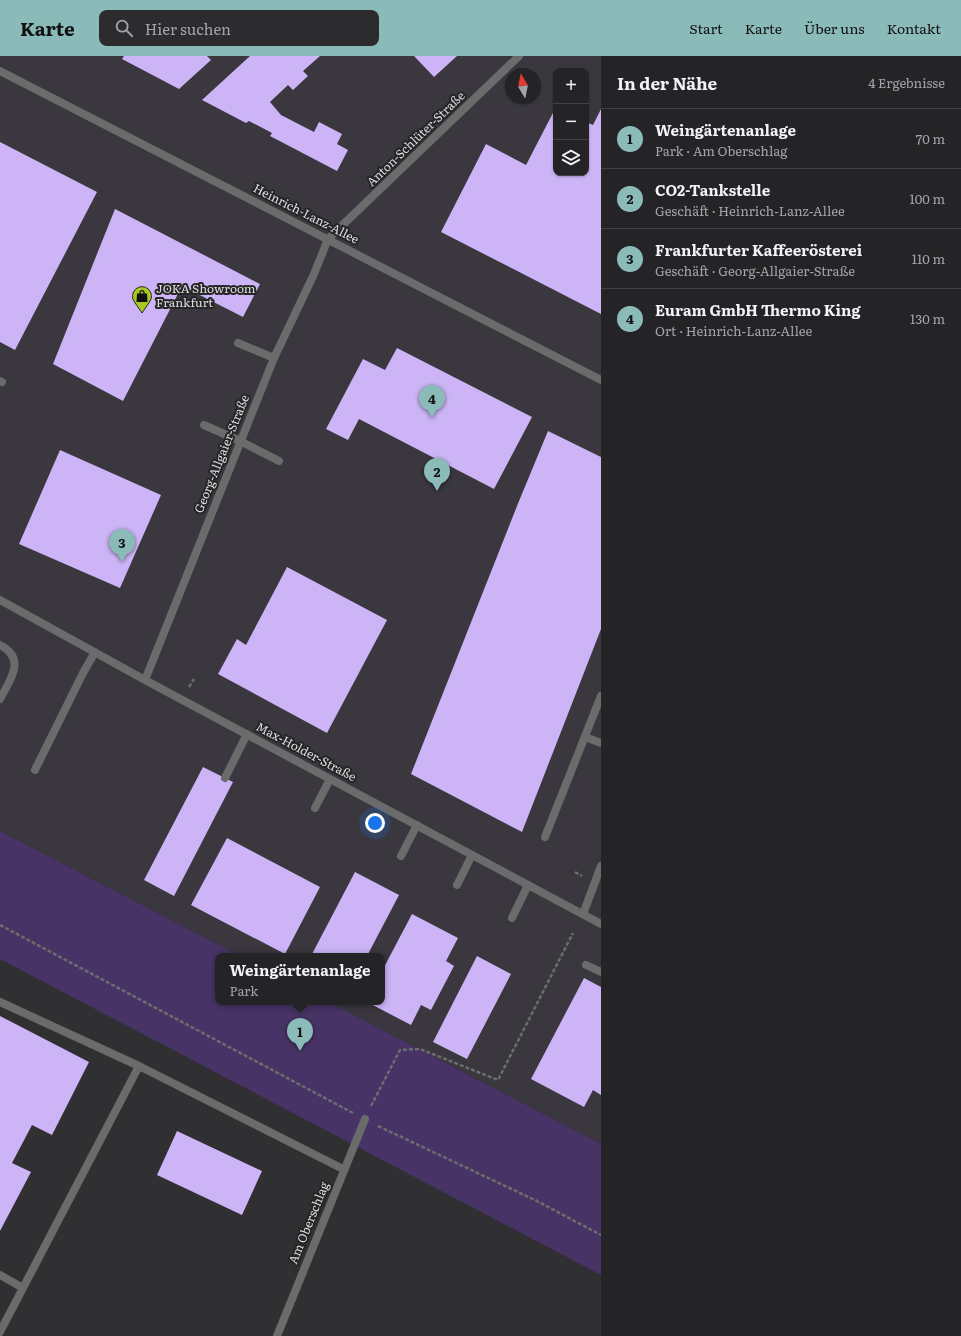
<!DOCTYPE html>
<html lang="de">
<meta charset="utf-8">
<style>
body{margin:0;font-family:Literata,serif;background:#2c2b2d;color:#f1f3f6}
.controls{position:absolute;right:12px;top:12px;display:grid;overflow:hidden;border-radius:8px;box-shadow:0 1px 3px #0004}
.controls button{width:36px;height:36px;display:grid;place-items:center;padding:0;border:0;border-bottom:1px solid #414042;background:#242325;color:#f1f3f6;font:20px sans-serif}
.compass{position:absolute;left:505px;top:12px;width:36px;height:36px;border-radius:50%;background:#242325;box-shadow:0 1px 3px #0004;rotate:350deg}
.you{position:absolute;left:375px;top:767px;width:14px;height:14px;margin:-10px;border:3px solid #fff;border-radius:50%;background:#1a73e8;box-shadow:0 0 0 6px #1a73e833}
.badge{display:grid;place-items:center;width:26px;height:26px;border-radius:50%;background:#8bbbb9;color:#111;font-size:13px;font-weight:700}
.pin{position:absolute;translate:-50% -33px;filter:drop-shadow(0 1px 2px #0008)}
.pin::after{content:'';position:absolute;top:21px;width:14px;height:12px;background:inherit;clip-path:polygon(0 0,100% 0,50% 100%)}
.popup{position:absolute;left:215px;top:897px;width:170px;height:52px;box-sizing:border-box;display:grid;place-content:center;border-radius:8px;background:#242325;filter:drop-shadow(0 1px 3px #0005);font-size:13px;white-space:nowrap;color:#a3a4a7}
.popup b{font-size:15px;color:#f1f3f6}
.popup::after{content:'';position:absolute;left:50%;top:100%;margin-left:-8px;border:8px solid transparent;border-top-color:#242325}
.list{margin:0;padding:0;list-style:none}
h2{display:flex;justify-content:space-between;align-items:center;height:52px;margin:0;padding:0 16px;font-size:17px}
h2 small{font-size:13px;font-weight:400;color:#a3a4a7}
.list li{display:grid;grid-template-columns:26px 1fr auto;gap:12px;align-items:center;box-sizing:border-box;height:60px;padding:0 16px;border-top:1px solid #414042}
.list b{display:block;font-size:15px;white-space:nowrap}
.list p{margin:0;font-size:13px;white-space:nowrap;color:#a3a4a7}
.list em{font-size:13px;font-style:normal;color:#a3a4a7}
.icon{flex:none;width:22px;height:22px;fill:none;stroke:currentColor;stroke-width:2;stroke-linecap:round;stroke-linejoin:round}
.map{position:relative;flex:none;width:601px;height:1280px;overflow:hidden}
header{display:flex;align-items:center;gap:24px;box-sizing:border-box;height:56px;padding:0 20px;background:#8bbbb9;color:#111}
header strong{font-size:19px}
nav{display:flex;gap:22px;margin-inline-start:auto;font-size:14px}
.search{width:280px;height:36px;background:#2c2b2d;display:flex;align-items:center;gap:10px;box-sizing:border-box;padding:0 14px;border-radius:8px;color:#a3a4a7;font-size:15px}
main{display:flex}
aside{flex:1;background:#242325}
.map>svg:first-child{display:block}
.built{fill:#3a373f;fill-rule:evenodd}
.green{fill:#473365}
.building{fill:#ccb4f6}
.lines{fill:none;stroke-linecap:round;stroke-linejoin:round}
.path{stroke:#6d6c6e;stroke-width:2.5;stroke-dasharray:4 2;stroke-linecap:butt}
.service{stroke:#6b6b6c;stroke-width:8}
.minor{stroke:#6b6b6c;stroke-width:8}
.labels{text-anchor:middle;stroke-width:4;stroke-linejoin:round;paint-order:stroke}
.street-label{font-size:12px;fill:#ddddde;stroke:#262528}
.poi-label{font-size:12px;fill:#ddddde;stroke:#262528;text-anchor:start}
</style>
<header>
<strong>Karte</strong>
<div class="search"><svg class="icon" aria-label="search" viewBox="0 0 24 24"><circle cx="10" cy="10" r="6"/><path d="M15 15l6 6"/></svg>Hier suchen</div>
<nav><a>Start</a><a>Karte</a><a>Über uns</a><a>Kontakt</a></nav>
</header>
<main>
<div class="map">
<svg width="601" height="1280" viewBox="0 0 601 1280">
<rect width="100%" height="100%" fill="#302f31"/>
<path class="built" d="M0 0H601V1088L329 946H382V900H240L0 775ZM556 15H586V117H556ZM511 18H535V42H511Z"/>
<path class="green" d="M0 775 240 900H218V946H329L601 1088V1219L0 903Z"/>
<path class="building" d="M124 0H207L211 4 179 33 122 3Z
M250 0H320L303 15 308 20 293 34 288 29 270 46 281 59 314 76 319 66 342 78 337 88 348 94 337 115 270 80 272 77 249 65 246 67 202 44Z
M414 0H457L434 21Z
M556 51V117H586V66L593 69 601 53V258L441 176 486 88 526 109Z
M0 86 97 136 15 294 0 286Z
M115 153 260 228 243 261 182 230 123 345 53 308Z
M397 292 532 361 494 433 359 363 348 384 326 373 363 303 385 314Z
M548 375 601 401V573L522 776 411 718 519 445Z
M60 394 161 439 120 532 19 488Z
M287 511 387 564 327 677 218 618 237 583 246 589Z
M203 711 233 726 174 840 144 824Z
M227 782 320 831 285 898 191 849Z
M355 816 399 839 367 900H311Z
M412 858 458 882 446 905 454 910 431 954 421 949 411 969 367 946H382V915Z
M477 900 511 918 467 1003 433 986Z
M584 922 601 931V1039L593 1034 584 1051 531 1023Z
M0 960 89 1006 52 1079 32 1069 12 1107 31 1116 0 1175Z
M177 1075 262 1115 242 1159 157 1119Z"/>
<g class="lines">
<path class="path" d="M189 631 194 623
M575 816 582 820
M0 869 353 1057
M371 1050 400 994 420 993 498 1024 573 877
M378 1070 537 1145 601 1179"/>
<path class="service" d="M238 287 274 302
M0 325 2 326
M204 369 240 385 279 405
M0 589C27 603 10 624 0 643
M585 681 601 687
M35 714 83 617 95 596
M225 722 247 678
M315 752 330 723
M545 781 601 640
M401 800 417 769
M457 829 472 799
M512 862 528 829
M586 909 601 916
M0 946 139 1010
M0 1219 23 1232
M0 1276 139 1010 343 1113"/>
<path class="minor" d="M0 15 601 324
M0 544 145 624 601 868
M145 624 274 302 314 218 328 183 519 0
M583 858 601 810
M277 1280 365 1063"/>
</g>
<defs>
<g id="shop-pin" transform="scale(1)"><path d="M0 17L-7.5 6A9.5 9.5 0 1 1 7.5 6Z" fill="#a7c81e" stroke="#262528"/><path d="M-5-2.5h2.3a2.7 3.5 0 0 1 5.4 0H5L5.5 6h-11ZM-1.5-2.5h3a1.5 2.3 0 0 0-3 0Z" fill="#111"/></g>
</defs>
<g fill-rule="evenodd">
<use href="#shop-pin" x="142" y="240"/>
</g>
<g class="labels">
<g class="street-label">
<text transform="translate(416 83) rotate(-44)" y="4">Anton-Schlüter-Straße</text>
<text transform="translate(306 158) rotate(27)" y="4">Heinrich-Lanz-Allee</text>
<text transform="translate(222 398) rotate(-68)" y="4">Georg-Allgaier-Straße</text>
<text transform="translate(306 696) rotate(28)" y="4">Max-Holder-Straße</text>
<text transform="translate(309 1167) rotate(-68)" y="4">Am Oberschlag</text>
</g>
<g class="poi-label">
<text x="156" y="237">JOKA Showroom<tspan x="156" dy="14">Frankfurt</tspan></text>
</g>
</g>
</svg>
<div class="controls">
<button>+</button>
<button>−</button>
<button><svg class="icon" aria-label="layers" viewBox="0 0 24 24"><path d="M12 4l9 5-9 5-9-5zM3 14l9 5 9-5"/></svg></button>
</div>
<svg class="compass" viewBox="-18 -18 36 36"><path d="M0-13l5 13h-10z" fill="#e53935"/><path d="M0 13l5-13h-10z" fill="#a3a4a7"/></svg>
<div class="you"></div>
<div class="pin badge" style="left:300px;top:995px">1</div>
<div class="popup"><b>Weingärtenanlage</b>Park</div>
<div class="pin badge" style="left:437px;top:435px">2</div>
<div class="pin badge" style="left:122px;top:506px">3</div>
<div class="pin badge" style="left:432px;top:362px">4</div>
</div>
<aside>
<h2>In der Nähe<small>4 Ergebnisse</small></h2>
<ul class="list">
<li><span class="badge">1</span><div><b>Weingärtenanlage</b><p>Park · Am Oberschlag</p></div><em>70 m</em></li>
<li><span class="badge">2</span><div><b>CO2-Tankstelle</b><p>Geschäft · Heinrich-Lanz-Allee</p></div><em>100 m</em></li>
<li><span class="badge">3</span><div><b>Frankfurter Kaffeerösterei</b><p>Geschäft · Georg-Allgaier-Straße</p></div><em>110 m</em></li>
<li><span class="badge">4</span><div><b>Euram GmbH Thermo King</b><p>Ort · Heinrich-Lanz-Allee</p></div><em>130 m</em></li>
</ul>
</aside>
</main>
